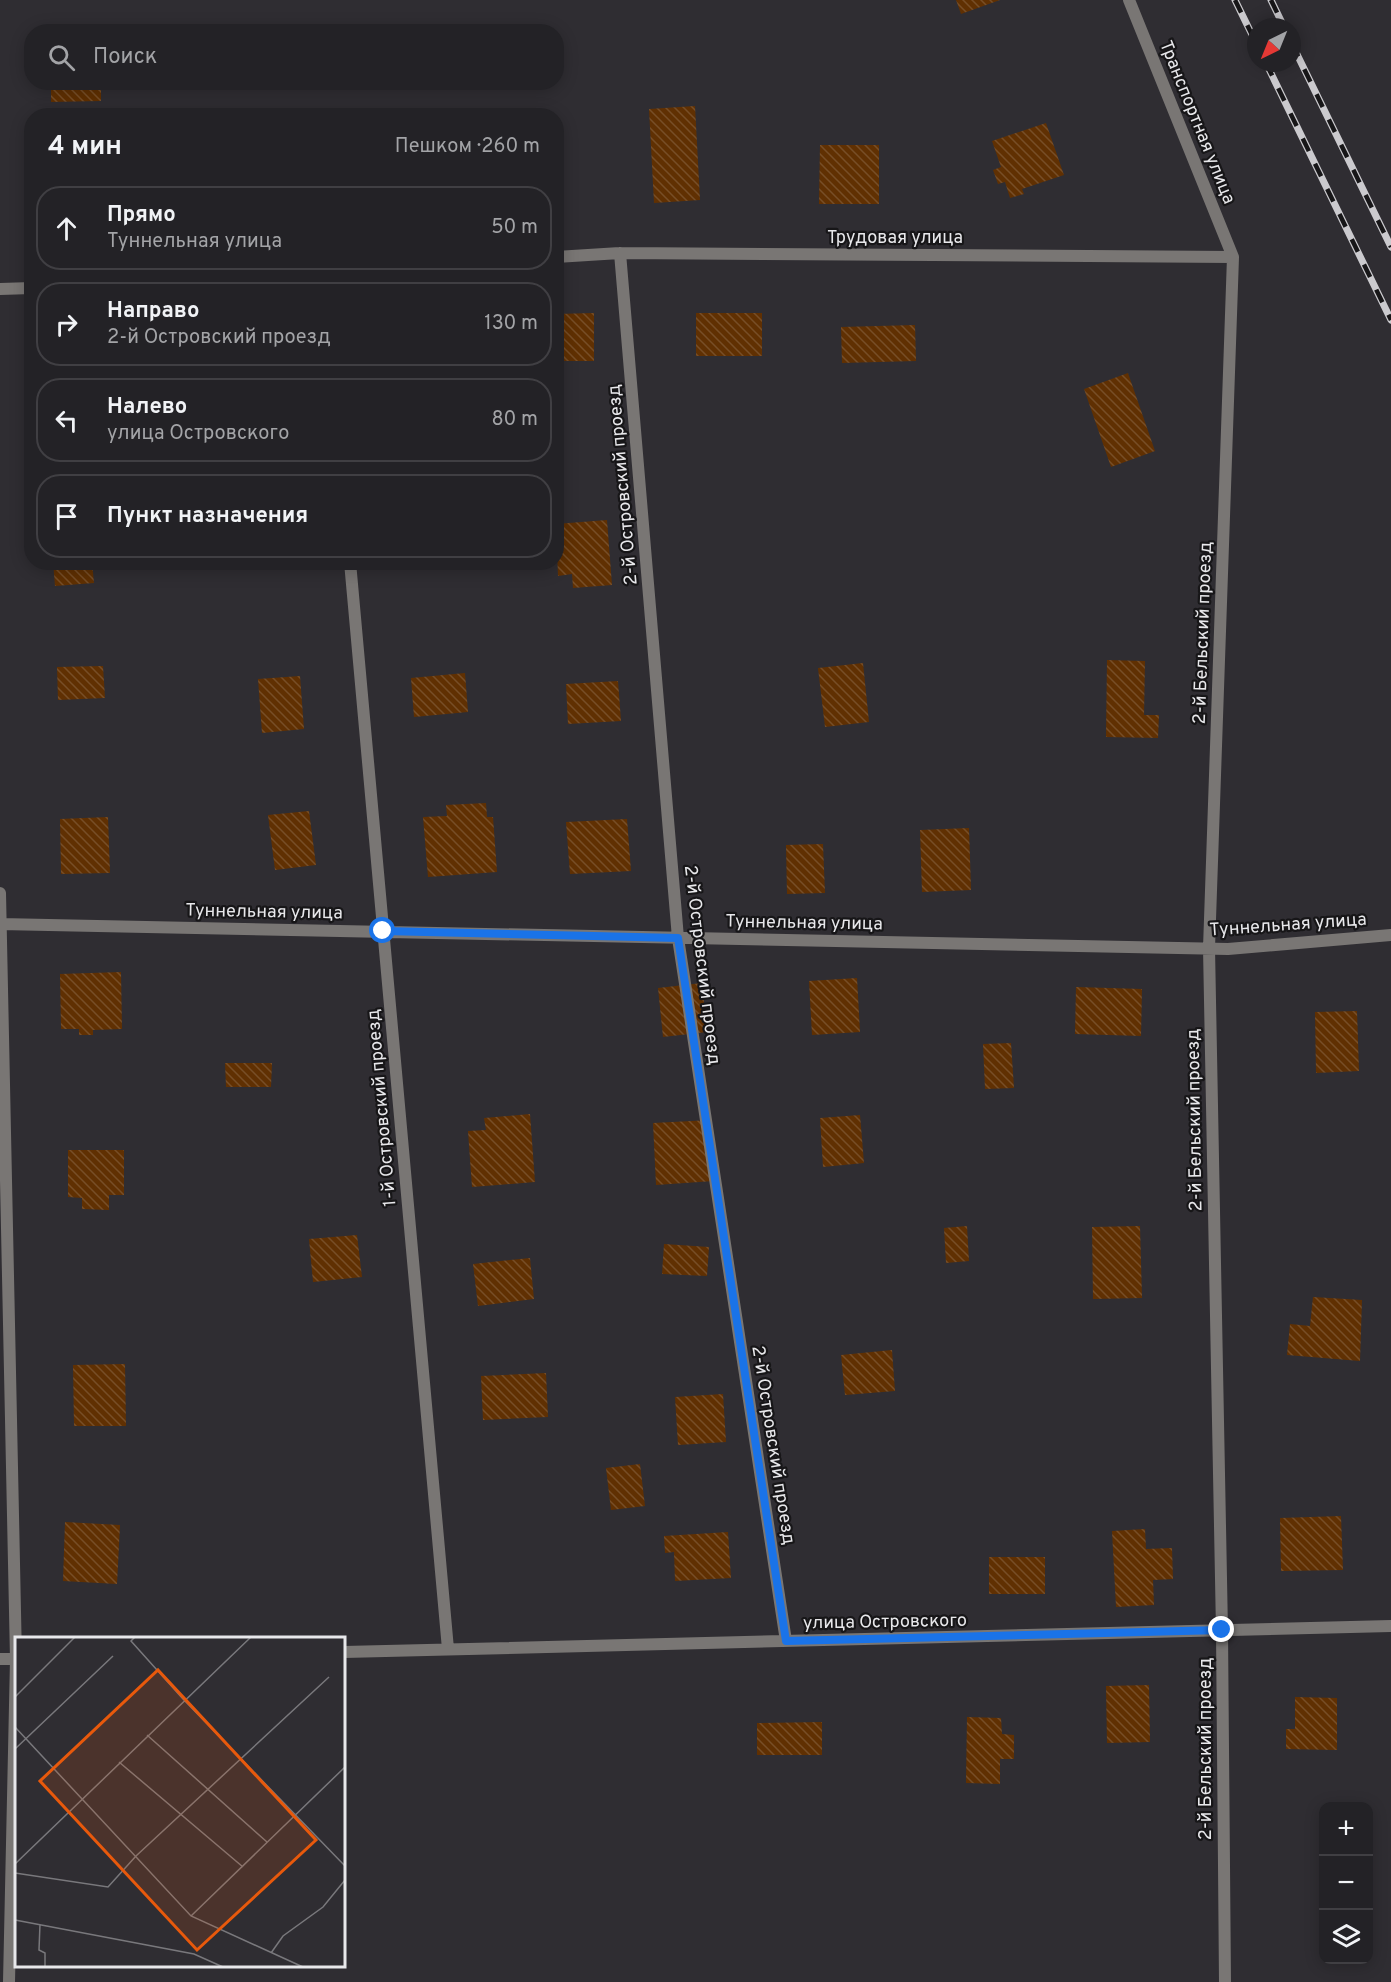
<!DOCTYPE html>
<html lang="ru">
<meta charset="utf-8">
<style>
body{margin:0;font-family:Overpass,sans-serif;background:#2b2a2e;color:#f1f3f6}
.controls{position:absolute;right:18px;bottom:18px;display:grid;overflow:hidden;border-radius:12px;box-shadow:0 3px 15px #0003}
.controls button{width:54px;height:54px;display:grid;place-items:center;padding:0;border:0;border-bottom:2px solid #403f43;background:#232226;color:#f1f3f6;font:30px sans-serif}
.compass{position:absolute;left:1247px;top:18px;width:54px;height:54px;border-radius:50%;background:#232226;box-shadow:0 3px 15px #0003;rotate:223deg}
.stop{position:absolute;width:18px;height:18px;margin:-14px;border:4px solid #1a73e8;border-radius:50%;background:#fff}
.stop.end{background:#1a73e8;border-color:#fff;box-shadow:0 2px 6px #0008}
.list{margin:0;padding:0;list-style:none}
h2{display:flex;justify-content:space-between;align-items:center;height:78px;margin:0;padding:0 24px;font-size:26px}
h2 small{font-size:20px;font-weight:400;color:#a3a4a7}
.list li{display:grid;grid-template-columns:39px 1fr auto;gap:18px;align-items:center;box-sizing:border-box;height:84px;margin:0 12px 12px;padding:0 12px;border:2px solid #403f43;border-radius:24px}
.list b{display:block;font-size:22px;white-space:nowrap}
.list p{margin:0;font-size:20px;white-space:nowrap;color:#a3a4a7}
.list em{font-size:20px;font-style:normal;color:#a3a4a7}
.icon{flex:none;width:33px;height:33px;fill:none;stroke:currentColor;stroke-width:2;stroke-linecap:round;stroke-linejoin:round}
.map{position:relative;flex:none;width:1391px;height:1982px;overflow:hidden}
.search{position:absolute;background:#232226;box-shadow:0 3px 15px #0003;left:24px;top:24px;width:540px;height:66px;display:flex;align-items:center;gap:15px;box-sizing:border-box;padding:0 21px;border-radius:24px;color:#a3a4a7;font-size:22px}
.panel{position:absolute;background:#232226;box-shadow:0 3px 15px #0003;left:24px;top:108px;width:540px;height:462px;border-radius:24px}
.map>svg:first-child{display:block}
.building{fill:url(#building-back-hatch)}
.lines{fill:none;stroke-linecap:round;stroke-linejoin:round}
.street{stroke:#797674;stroke-width:12}
.rail-casing{stroke:#cbcace;stroke-width:7}
.rail{stroke:#171618;stroke-width:4.5;stroke-dasharray:14;stroke-linecap:butt}
.route{stroke:#1a73e8;stroke-width:8}
.labels{text-anchor:middle;stroke-width:4.5;stroke-linejoin:round;paint-order:stroke}
.street-label{font-size:18px;fill:#e8e8eb;stroke:#171618}
.inset-road{fill:none;stroke:#79787c;stroke-width:1.5}
.view{fill:#e8590c;fill-opacity:0.15;stroke:#e8590c;stroke-width:3}
.inset-edge{fill:none;stroke:#e8e8eb;stroke-width:3}
</style>
<div class="map">
<svg width="1391" height="1982" viewBox="0 0 1391 1982">
<defs>
<pattern id="building-back-hatch" width="6" height="6" patternUnits="userSpaceOnUse" patternTransform="scale(1.5)"><rect width="6" height="6" fill="#603002"/><path d="M-1 5l2 2M0 0l6 6M5-1l2 2" fill="none" stroke="#774e27"/></pattern>
</defs>
<rect width="100%" height="100%" fill="#2f2d32"/>
<path class="building" d="M956 0H1000L961 14Z
M51 82H101V101L51 102Z
M695 106 700 200 654 203 649 109Z
M1046 123 1064 175 1022 189 1024 194 1010 198 1005 182 998 184 993 170 1001 167 992 141Z
M820 145H879V204H819Z
M594 313V361H556V314Z
M696 313H762V356H696Z
M915 325 916 361 842 363 841 327Z
M1128 373 1155 451 1111 467 1084 389Z
M607 520 612 585 573 588 572 574 558 576 556 524Z
M53 562H92L94 583 55 586Z
M1107 660 1145 661 1144 715H1159L1158 738 1106 737Z
M863 663 869 722 825 727 818 668Z
M103 666 105 698 58 700 57 667Z
M465 673 468 712 414 717 411 678Z
M300 676 304 729 262 733 258 679Z
M618 681 621 721 568 724 566 684Z
M486 803 487 817H493L497 872 428 877 423 817 447 816 446 805Z
M309 811 316 865 275 870 268 815Z
M108 817 110 873 61 874 60 819Z
M627 819 631 871 570 874 566 822Z
M969 828 971 890 922 892 920 830Z
M823 844 825 893 787 894 786 845Z
M121 972 122 1029 93 1030V1035H79V1029H61L60 974Z
M857 978 860 1032 812 1035 809 981Z
M702 983 707 1032 663 1037 658 988Z
M1076 987 1142 989 1141 1036 1075 1034Z
M1357 1011 1359 1071 1316 1073 1315 1012Z
M1011 1043 1014 1088 985 1089 983 1044Z
M225 1063H272L271 1087H226Z
M530 1114 535 1182 472 1187 468 1131 486 1130 484 1118Z
M860 1115 864 1163 823 1167 820 1118Z
M711 1120 714 1181 656 1185 653 1123Z
M68 1150H124V1195H109V1210L82 1209V1198L68 1197Z
M967 1226 969 1261 946 1263 944 1228Z
M1140 1226 1142 1298 1093 1299 1092 1227Z
M357 1235 362 1277 313 1282 309 1239Z
M664 1244 709 1247 707 1276 662 1274Z
M530 1258 534 1299 478 1306 473 1264Z
M1313 1297 1362 1300 1360 1361 1287 1355 1290 1324 1310 1326Z
M892 1350 895 1391 845 1395 841 1355Z
M125 1364 126 1426H74L73 1365Z
M546 1373 548 1417 483 1420 481 1376Z
M723 1394 726 1442 678 1445 675 1397Z
M640 1464 645 1506 611 1510 606 1468Z
M1341 1516 1343 1570 1281 1571 1280 1518Z
M65 1522 120 1525 117 1584 63 1581Z
M1145 1529 1146 1549 1172 1548 1173 1579 1153 1580 1154 1605 1116 1607 1112 1531Z
M728 1532 731 1578 675 1581 674 1552 665 1553 664 1536Z
M989 1557H1045V1594H989Z
M1149 1685 1150 1742 1107 1743 1106 1686Z
M1295 1697 1337 1698V1750L1286 1749V1729H1295Z
M967 1717 1001 1718 1002 1734 1014 1735V1759H1000V1784L966 1783Z
M822 1722V1755H757V1723Z"/>
<g class="lines">
<path class="street" d="M1129 0 1233 257 1209 948 1222 1631 1225 1982
M620 253 678 938 786 1641
M556 257 620 253 1233 257
M0 289 32 288
M350 562 448 1649
M0 893 16 1659 9 1982
M0 924 1228 949 1391 935
M344 1652 1391 1626
M0 1659H16"/>
<g class="rail-casing">
<path id="rail" d="M1235 0 1256 43
M1271 0 1284 27
M1292 44 1391 247
M1266 63 1391 320"/>
</g>
<use href="#rail" class="rail"/>
</g>
<g class="lines">
<path class="route" d="M383 931 678 938 786 1641 1222 1630"/>
</g>
<g class="labels">
<g class="street-label">
<text transform="translate(1198 122) rotate(68)" y="6">Транспортная улица</text>
<text x="895" y="243">Трудовая улица</text>
<text transform="translate(622 485) rotate(-95)" y="6">2-й Островский проезд</text>
<text transform="translate(1202 633) rotate(-88)" y="6">2-й Бельский проезд</text>
<text transform="translate(264 911) rotate(1)" y="6">Туннельная улица</text>
<text transform="translate(804 922) rotate(1)" y="6">Туннельная улица</text>
<text transform="translate(1288 924) rotate(-4)" y="6">Туннельная улица</text>
<text transform="translate(703 965) rotate(83)" y="6">2-й Островский проезд</text>
<text transform="translate(381 1108) rotate(-95)" y="6">1-й Островский проезд</text>
<text transform="translate(1194 1120) rotate(-91)" y="6">2-й Бельский проезд</text>
<text transform="translate(774 1445) rotate(81)" y="6">2-й Островский проезд</text>
<text transform="translate(885 1621) rotate(-1)" y="6">улица Островского</text>
<text transform="translate(1205 1749) rotate(-90)" y="6">2-й Бельский проезд</text>
</g>
</g>
<g transform="translate(15 1637)">
<rect width="330" height="330" fill="#2f2d32"/>
<path class="inset-road" d="M120 0 116 4 168 62 330 229M0 60 60 0M0 90 176 279 288 330M132 98 252 205M0 112 98 19M104 125 228 230M0 227 236 0M0 236 93 250 121 219 314 40M176 279 330 130M0 283 179 317 208 330M25 287 24 313 30 316V330M256 316 268 299 308 270 330 243"/>
<path class="view" d="M143 33 301 203 182 313 25 144Z"/>
<rect width="330" height="330" class="inset-edge"/>
</g>
</svg>
<div class="controls">
<button>+</button>
<button>−</button>
<button><svg class="icon" aria-label="layers" viewBox="0 0 24 24"><path d="M12 4l9 5-9 5-9-5zM3 14l9 5 9-5"/></svg></button>
</div>
<svg class="compass" viewBox="-18 -18 36 36"><path d="M0-13l5 13h-10z" fill="#e53935"/><path d="M0 13l5-13h-10z" fill="#a3a4a7"/></svg>
<div class="stop" style="left:383px;top:931px"></div>
<div class="stop end" style="left:1222px;top:1630px"></div>
<div class="search"><svg class="icon" aria-label="search" viewBox="0 0 24 24"><circle cx="10" cy="10" r="6"/><path d="M15 15l6 6"/></svg>Поиск</div>
<section class="panel">
<h2>4 мин<small>Пешком · 260 m</small></h2>
<ul class="list">
<li><svg class="icon" aria-label="ahead" viewBox="0 0 24 24"><path d="M12 20V5M6 11l6-6 6 6"/></svg><div><b>Прямо</b><p>Туннельная улица</p></div><em>50 m</em></li>
<li><svg class="icon" aria-label="right" viewBox="0 0 24 24"><path d="M7 20v-9h11M14 6l5 5-5 5"/></svg><div><b>Направо</b><p>2-й Островский проезд</p></div><em>130 m</em></li>
<li><svg class="icon" aria-label="left" viewBox="0 0 24 24"><path d="M17 20v-9H6M10 6l-5 5 5 5"/></svg><div><b>Налево</b><p>улица Островского</p></div><em>80 m</em></li>
<li><svg class="icon" aria-label="arrive" viewBox="0 0 24 24"><path d="M6 21V4h12l-3 4 3 4H6"/></svg><div><b>Пункт назначения</b></div></li>
</ul>
</section>
</div>
